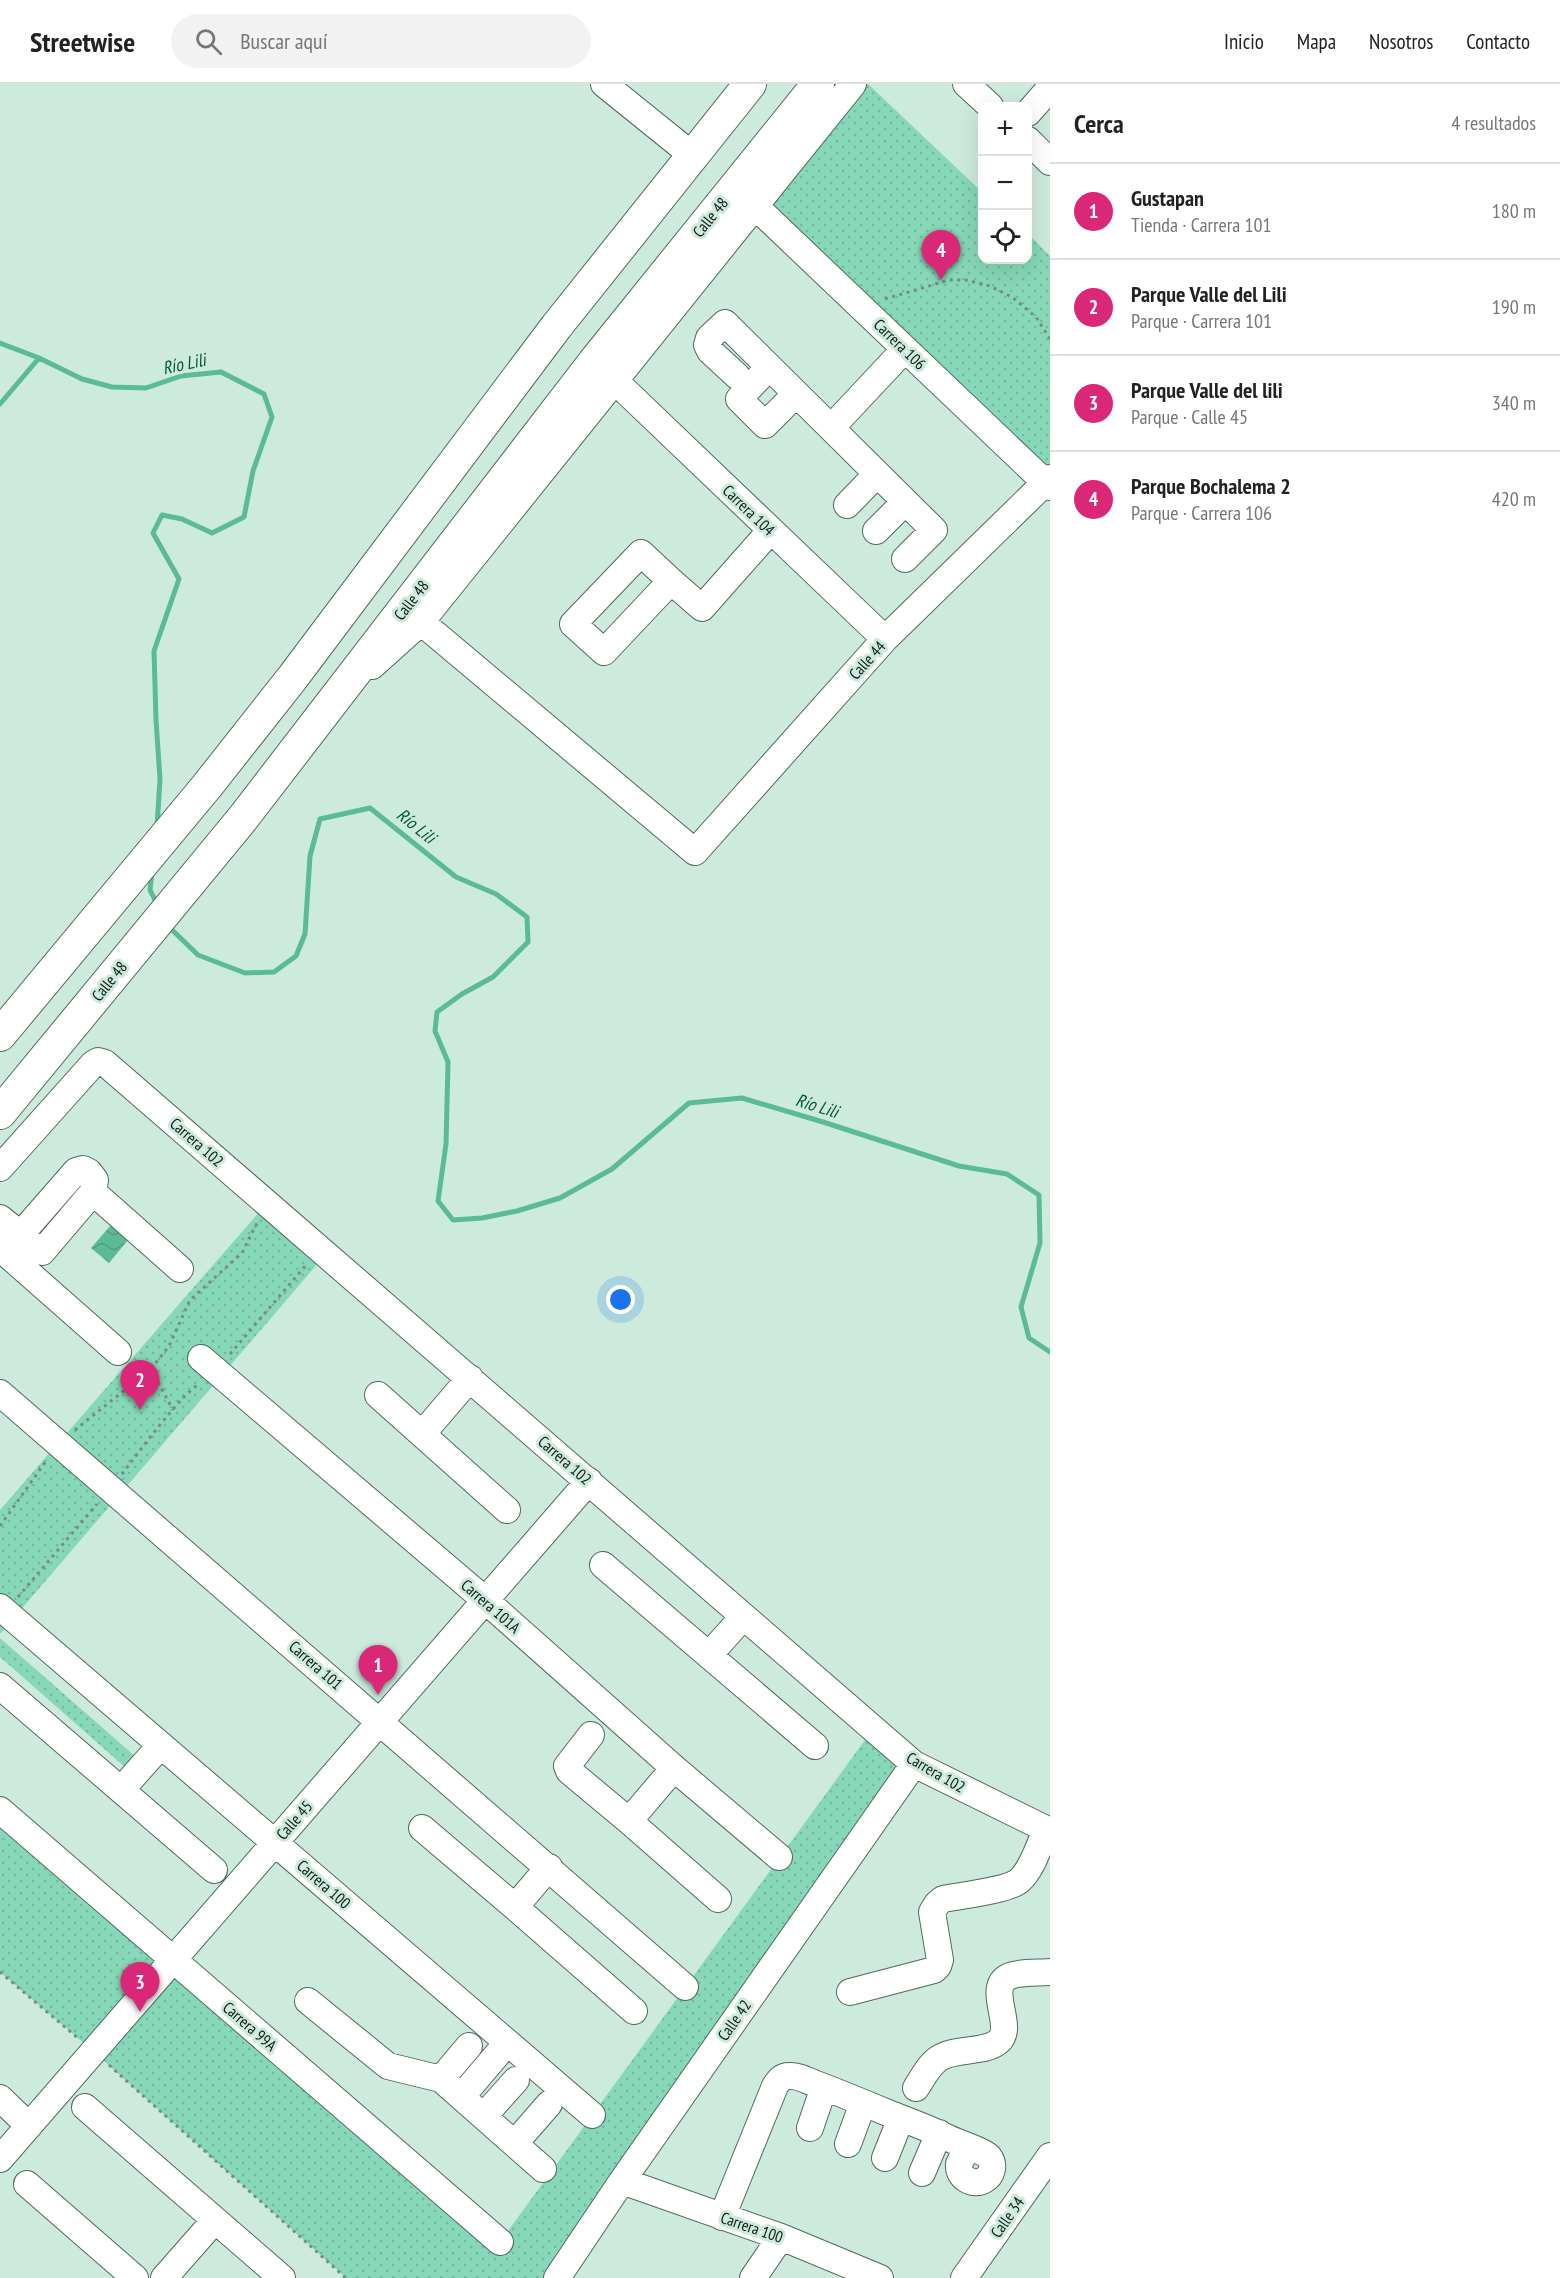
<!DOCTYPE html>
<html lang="es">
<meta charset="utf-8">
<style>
body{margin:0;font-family:"PT Sans Narrow",sans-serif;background:#f2f2f2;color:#222}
.controls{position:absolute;right:18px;top:18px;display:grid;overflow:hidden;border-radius:12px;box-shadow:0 6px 24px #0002}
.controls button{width:54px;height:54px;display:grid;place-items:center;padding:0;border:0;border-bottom:2px solid #e0e0e0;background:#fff;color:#222;font:30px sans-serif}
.you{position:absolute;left:621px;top:1216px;width:21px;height:21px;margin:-15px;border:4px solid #fff;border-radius:50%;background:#1a73e8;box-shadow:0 0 0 9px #1a73e833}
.badge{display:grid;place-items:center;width:39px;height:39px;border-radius:50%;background:#db2777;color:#fff;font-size:20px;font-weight:700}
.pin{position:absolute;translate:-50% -50px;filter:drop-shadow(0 2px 3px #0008)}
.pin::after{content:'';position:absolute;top:32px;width:21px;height:18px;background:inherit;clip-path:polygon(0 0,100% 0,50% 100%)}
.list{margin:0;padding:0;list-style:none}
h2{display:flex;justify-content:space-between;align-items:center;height:78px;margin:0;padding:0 24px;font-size:26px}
h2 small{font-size:20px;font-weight:400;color:#767676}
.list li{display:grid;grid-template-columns:39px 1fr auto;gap:18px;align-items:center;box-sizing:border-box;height:96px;padding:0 24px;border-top:2px solid #e0e0e0}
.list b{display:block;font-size:22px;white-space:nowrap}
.list p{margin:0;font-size:20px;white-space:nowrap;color:#767676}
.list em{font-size:20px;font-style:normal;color:#767676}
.icon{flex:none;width:33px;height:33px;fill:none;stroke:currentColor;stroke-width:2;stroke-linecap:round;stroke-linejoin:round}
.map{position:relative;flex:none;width:1050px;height:2194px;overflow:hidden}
header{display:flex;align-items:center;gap:36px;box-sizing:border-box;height:84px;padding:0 30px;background:#fff;border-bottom:2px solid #e0e0e0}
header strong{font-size:28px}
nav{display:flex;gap:33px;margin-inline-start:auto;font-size:21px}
.search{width:420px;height:54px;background:#f2f2f2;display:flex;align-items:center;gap:15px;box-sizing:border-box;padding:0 21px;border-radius:33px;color:#767676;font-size:22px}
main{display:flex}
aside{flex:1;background:#fff}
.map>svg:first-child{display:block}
.park{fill:url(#park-dots)}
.water{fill:url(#water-waves)}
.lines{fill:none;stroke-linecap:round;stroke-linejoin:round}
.stream{stroke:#5bba97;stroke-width:5}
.minor-casing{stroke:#4f695e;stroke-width:28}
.major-casing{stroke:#4f695e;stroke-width:34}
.path{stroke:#778c83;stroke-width:3;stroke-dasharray:3 4.5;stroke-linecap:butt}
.minor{stroke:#fff;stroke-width:26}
.major{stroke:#fff;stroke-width:32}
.labels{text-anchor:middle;stroke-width:6;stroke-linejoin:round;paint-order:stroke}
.street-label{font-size:16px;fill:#0f1a16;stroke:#cdebdd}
.water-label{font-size:18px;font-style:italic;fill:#02553e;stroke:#cdebdd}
</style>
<header>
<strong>Streetwise</strong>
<div class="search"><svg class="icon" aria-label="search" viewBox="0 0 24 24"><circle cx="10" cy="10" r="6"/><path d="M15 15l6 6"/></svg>Buscar aquí</div>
<nav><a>Inicio</a><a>Mapa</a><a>Nosotros</a><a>Contacto</a></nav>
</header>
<main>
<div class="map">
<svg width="1050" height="2194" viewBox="0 0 1050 2194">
<defs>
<pattern id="park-dots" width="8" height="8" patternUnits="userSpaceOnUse" patternTransform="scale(1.5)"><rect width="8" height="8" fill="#87d8b8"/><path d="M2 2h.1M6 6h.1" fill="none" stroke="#73b99d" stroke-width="1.8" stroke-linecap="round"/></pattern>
<pattern id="water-waves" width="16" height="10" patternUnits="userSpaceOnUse" patternTransform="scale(1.5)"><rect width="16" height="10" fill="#5bba97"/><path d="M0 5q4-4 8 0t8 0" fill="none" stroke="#4e9f81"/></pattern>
</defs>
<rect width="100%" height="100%" fill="#cdebdd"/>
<path class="park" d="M853 0H868L982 108V176H1028V150L1050 172V403L755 122Z
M267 1119 326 1170 0 1550V1426Z
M0 1554 136 1673 126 1684 0 1573Z
M873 1645 914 1680 557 2194H346L93 1967 0 1888V1726L500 2158Z"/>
<path class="water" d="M111 1141 128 1156 109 1179 91 1164Z"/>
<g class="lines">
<path class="stream" d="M0 259 39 274 82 295 112 303 146 304 181 292 221 288 264 310 272 333 253 387 244 433 212 449 182 435 162 431 153 449 179 495 154 567 156 636 160 695 157 743
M0 320 39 274
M152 788 150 806 158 822
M167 841 198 871 245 889 274 888 296 872 305 850 310 772 320 735 370 724 456 793 496 810 527 833 528 858 493 893 462 910 437 928 435 947 448 978 446 1060 438 1117 453 1136 482 1134 517 1127 560 1114 612 1085 689 1019 742 1014 823 1038 959 1082 1007 1090 1039 1111 1040 1159 1021 1223 1029 1254 1050 1268"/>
<g class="minor-casing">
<path id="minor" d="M604 0 692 71
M966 0 990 22
M1028 29 1050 4
M1028 56 1050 78
M755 122 1050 403
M769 283 739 315 765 341 796 310
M737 292 710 267 707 261 709 254 725 239 934 446 905 475
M614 296 885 555
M831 344 905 265
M847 421 877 390
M876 447 905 418
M641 469 671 497 604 568 573 540Z
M671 497 702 524 771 446
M421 538 695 768 885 555 1050 394
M372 582 421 538 853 0
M0 1084 93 980 98 977 105 979 914 1680 1050 1747
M0 1134 42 1168 93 1108
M21 1150 76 1087 83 1085 89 1088 95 1096 93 1108 180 1185
M0 1164 118 1268
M201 1274 485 1516 674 1684 779 1773
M0 1309 685 1903
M378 1311 507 1426
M423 1349 470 1294
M603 1481 815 1662
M0 1523 592 2031
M709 1571 743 1533
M0 1602 214 1786
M591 1651 567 1682 569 1687 629 1737 674 1684
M121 1706 161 1661
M0 1726 500 2158
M629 1737 718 1815
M422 1744 515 1823 549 1783
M515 1823 634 1927
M850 1908 934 1886 938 1882 940 1876 932 1828 937 1820 943 1815C960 1812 1010 1806 1020 1796 1033 1784 1039 1761 1046 1746
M308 1917 388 1982 441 1995 543 2085
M441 1995 469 1962
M916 2004C922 1995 928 1982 938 1975 954 1963 985 1970 999 1957 1016 1941 982 1900 1013 1891 1025 1888 1038 1889 1050 1888
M462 2012 507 1959
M0 2014 29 2042
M85 2023 282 2194
M484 2032 516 1996
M810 2044 824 2003
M515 2059 549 2020
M848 2060 863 2019
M885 2074 901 2034
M0 2075 589 1397
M922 2089 939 2049
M622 2097 781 2153 880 2194
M27 2100 135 2194
M722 2133 775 2002C779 1996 782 1992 789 1992 797 1991 808 1997 816 2000 840 2009 864 2019 888 2029 908 2037 929 2044 948 2054 956 2058 986 2068 989 2073 995 2081 992 2092 984 2096 973 2103 957 2093 959 2080 961 2075 965 2069 968 2064
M164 2194 215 2136
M557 2194 622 2097 914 1680
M753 2194 781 2153
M964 2194 1050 2072"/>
</g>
<g class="major-casing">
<path id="major" d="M0 951 207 702 293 593 556 243 750 0
M0 1029 243 734 594 278 818 0"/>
</g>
<path class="path" d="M885 215 949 196H966L990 202 1012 213 1036 233 1050 255
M230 1270 307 1180
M151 1285 173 1326
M75 1346 151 1285 169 1262 190 1216 242 1169 257 1139
M122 1390C136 1372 184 1306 200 1300
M0 1442 46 1377
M18 1513 97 1420
M0 1888 79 1955
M109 1981 346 2194"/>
<use href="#minor" class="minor"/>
<use href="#major" class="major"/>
</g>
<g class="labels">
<g class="street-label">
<text transform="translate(710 133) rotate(-51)" y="6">Calle 48</text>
<text transform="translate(900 260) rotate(44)" y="6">Carrera 106</text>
<text transform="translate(749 426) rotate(44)" y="6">Carrera 104</text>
<text transform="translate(411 516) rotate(-52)" y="6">Calle 48</text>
<text transform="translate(867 576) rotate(-48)" y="6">Calle 44</text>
<text transform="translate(109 897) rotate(-51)" y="6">Calle 48</text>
<text transform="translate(197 1058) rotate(41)" y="6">Carrera 102</text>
<text transform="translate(565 1376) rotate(41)" y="6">Carrera 102</text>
<text transform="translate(491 1522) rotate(41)" y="6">Carrera 101A</text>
<text transform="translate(316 1581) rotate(41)" y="6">Carrera 101</text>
<text transform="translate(936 1688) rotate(30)" y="6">Carrera 102</text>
<text transform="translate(294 1736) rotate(-49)" y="6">Calle 45</text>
<text transform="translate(324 1800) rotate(41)" y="6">Carrera 100</text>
<text transform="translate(734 1936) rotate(-55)" y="6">Calle 42</text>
<text transform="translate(250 1942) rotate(41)" y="6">Carrera 99A</text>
<text transform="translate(1007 2133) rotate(-55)" y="6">Calle 34</text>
<text transform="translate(752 2143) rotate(19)" y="6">Carrera 100</text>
</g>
<g class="water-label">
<text transform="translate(184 280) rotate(-12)" y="6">Río Lili</text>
<text transform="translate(416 742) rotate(39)" y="6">Río Lili</text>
<text transform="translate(817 1022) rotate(17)" y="6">Río Lili</text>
</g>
</g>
</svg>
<div class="controls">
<button>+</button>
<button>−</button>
<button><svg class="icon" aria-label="locate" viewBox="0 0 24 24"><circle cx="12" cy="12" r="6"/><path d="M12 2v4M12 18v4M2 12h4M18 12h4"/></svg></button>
</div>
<div class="you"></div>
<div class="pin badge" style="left:378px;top:1611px">1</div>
<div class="pin badge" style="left:140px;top:1326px">2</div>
<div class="pin badge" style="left:140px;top:1928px">3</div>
<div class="pin badge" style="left:941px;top:196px">4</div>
</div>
<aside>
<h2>Cerca<small>4 resultados</small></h2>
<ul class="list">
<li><span class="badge">1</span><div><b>Gustapan</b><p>Tienda · Carrera 101</p></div><em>180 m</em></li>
<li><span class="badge">2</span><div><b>Parque Valle del Lili</b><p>Parque · Carrera 101</p></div><em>190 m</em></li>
<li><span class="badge">3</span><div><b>Parque Valle del lili</b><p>Parque · Calle 45</p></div><em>340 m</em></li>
<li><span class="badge">4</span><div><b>Parque Bochalema 2</b><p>Parque · Carrera 106</p></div><em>420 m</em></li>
</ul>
</aside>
</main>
